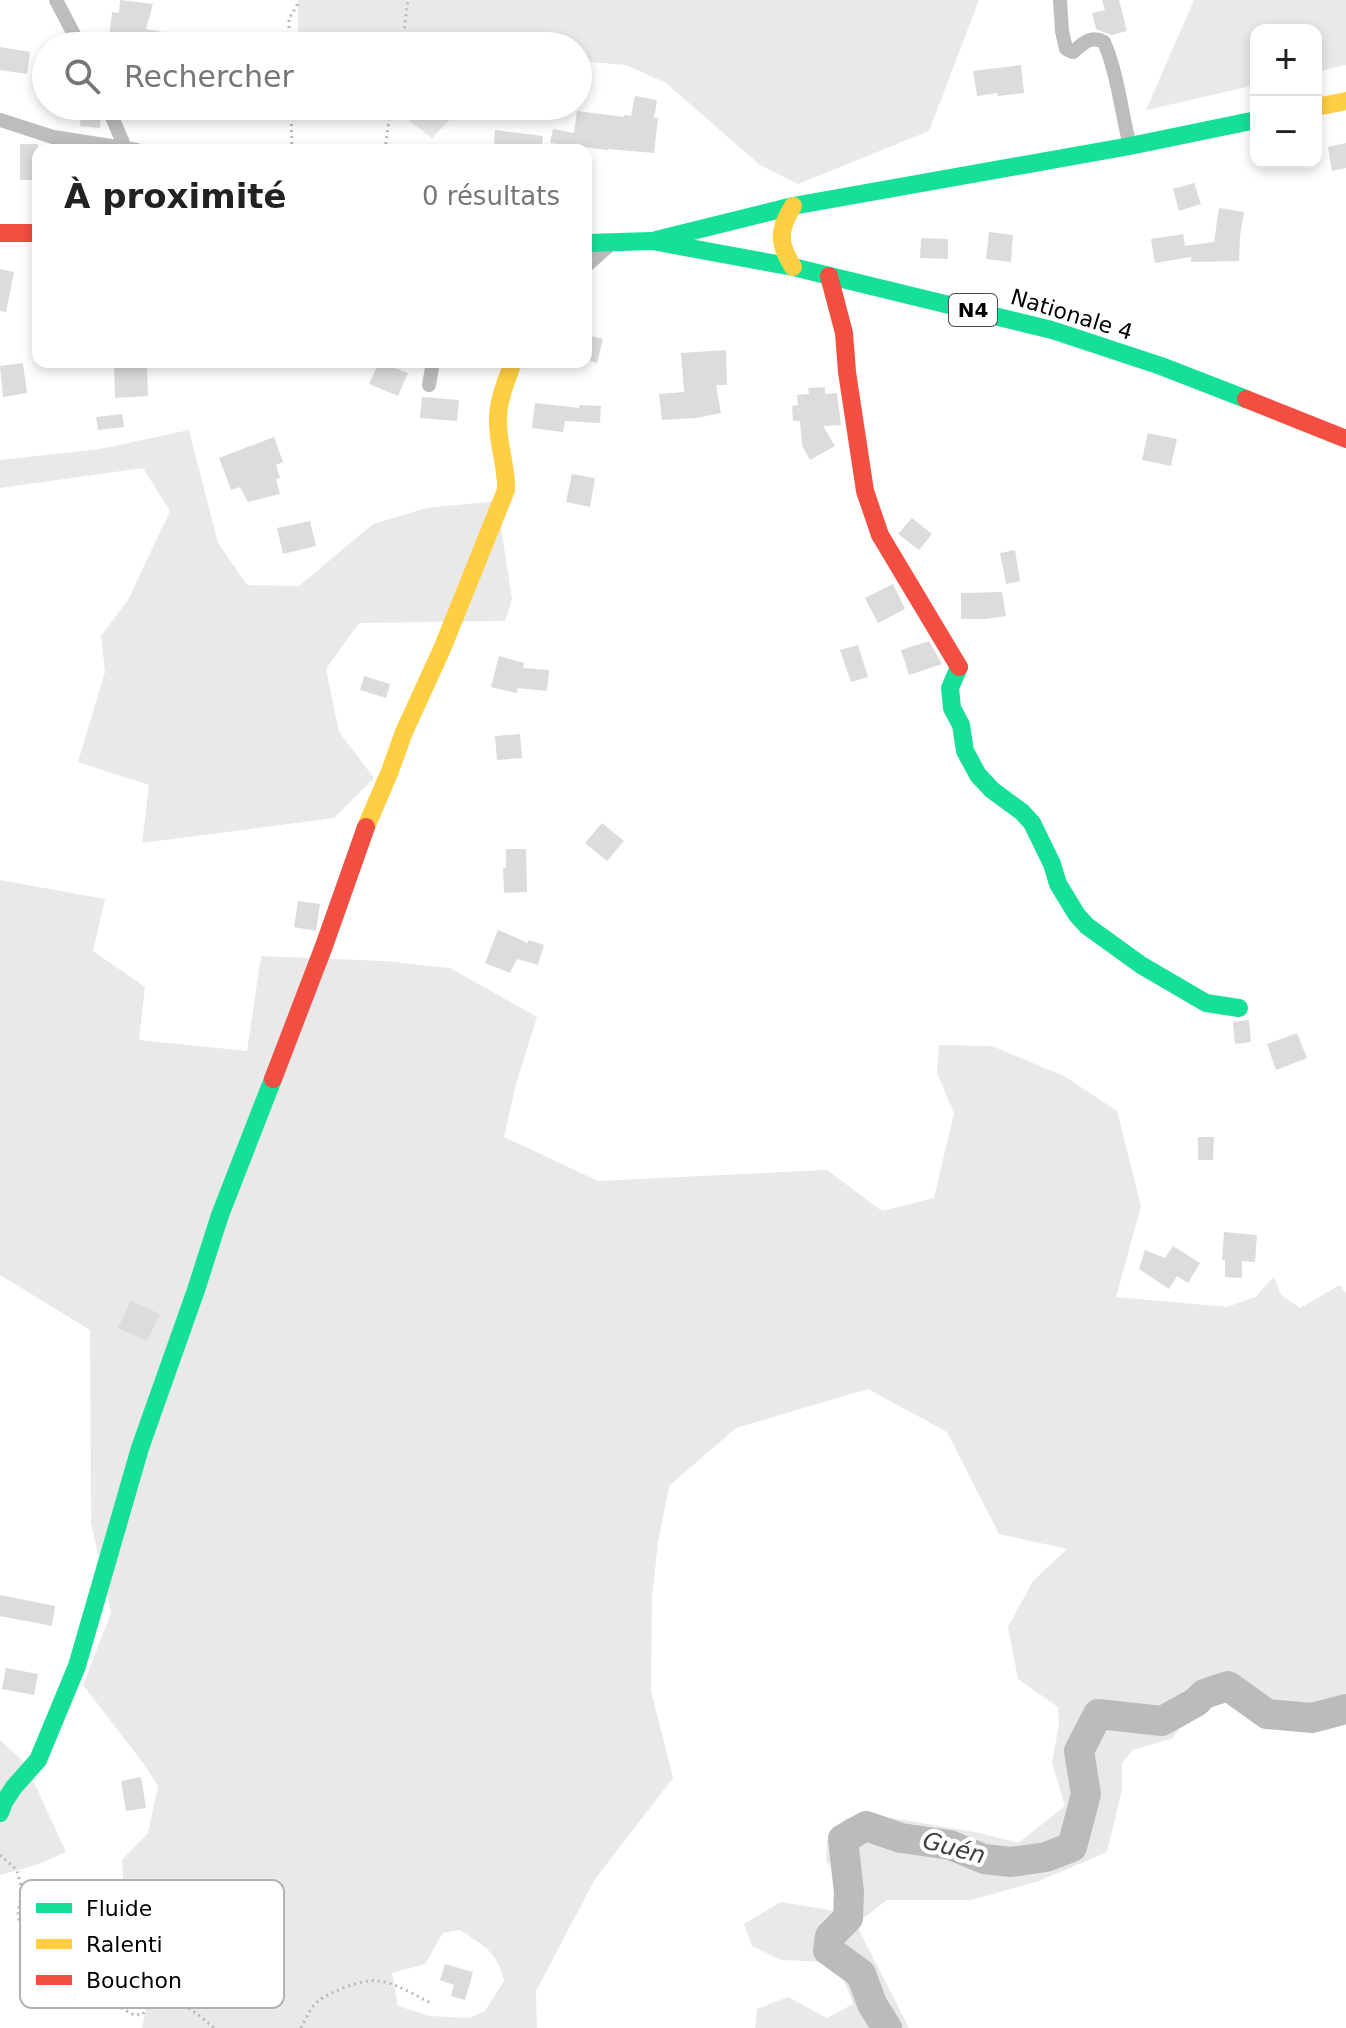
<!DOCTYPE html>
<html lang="fr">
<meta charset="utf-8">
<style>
body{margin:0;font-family:"DejaVu Sans",sans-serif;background:#f2f2f2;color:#222}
.controls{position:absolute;right:24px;top:24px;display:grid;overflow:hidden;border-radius:16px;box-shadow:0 4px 12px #0003}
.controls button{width:72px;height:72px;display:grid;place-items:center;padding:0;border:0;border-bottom:2px solid #e0e0e0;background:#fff;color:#222;font:40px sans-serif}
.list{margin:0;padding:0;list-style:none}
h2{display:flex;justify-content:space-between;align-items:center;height:104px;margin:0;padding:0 32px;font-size:34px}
h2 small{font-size:26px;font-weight:400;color:#767676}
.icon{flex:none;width:44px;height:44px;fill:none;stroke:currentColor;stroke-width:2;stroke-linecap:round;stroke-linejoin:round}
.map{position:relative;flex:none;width:1346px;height:2028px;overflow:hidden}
.search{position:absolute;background:#fff;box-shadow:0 4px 12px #0003;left:32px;top:32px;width:560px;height:88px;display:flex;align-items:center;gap:20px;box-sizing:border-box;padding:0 28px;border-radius:44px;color:#767676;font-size:30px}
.panel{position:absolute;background:#fff;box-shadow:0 4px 12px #0003;left:32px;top:144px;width:560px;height:224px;border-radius:16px}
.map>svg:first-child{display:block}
.green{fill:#e9e9e9;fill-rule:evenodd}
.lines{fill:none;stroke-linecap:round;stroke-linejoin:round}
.river{stroke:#bbb;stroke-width:30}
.building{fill:#dcdcdc}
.path{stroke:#b8b8b8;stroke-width:3;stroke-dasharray:2 4;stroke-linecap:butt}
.street{stroke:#bdbdbd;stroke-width:14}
.fast{stroke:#16e098;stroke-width:18}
.slow{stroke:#ffcf43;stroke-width:18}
.jam{stroke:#f24e42;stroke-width:18}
.labels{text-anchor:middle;stroke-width:8;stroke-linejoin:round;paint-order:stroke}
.shield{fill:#fff;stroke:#4c4c4c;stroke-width:2}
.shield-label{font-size:20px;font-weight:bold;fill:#000}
.street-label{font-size:22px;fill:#000;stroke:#fff}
.water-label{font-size:24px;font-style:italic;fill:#3f3f3f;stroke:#fff}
.key{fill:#fff;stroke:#b2b2b2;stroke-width:2}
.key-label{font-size:22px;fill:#000}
</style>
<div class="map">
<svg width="1346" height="2028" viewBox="0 0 1346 2028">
<rect width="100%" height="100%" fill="#fff"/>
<path class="green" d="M298 0H979L929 131 798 184 760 165 666 83 626 65 578 61V46H298Z
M1194 0H1346V65L1316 72V30H1256V85L1146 110Z
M324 106H463L432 138 400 114Z
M189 430 218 543 247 585 299 586 373 524 427 508 497 501 512 599 505 621 359 623 326 669 339 732 374 778 334 818 142 843 149 785 78 762 105 672 101 636 128 600 170 511 143 468 0 488V460L100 449Z
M0 880 105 899 93 951 145 987 139 1040 247 1051 261 956 383 961 450 968 537 1017 516 1084 504 1137 598 1181 827 1170 882 1211 934 1198 954 1113 937 1073 939 1045 992 1046 1064 1076 1117 1111 1141 1206 1116 1297 1227 1307 1255 1297 1274 1277 1281 1295 1300 1308 1340 1285 1346 1293V1709L1312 1718 1267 1714 1228 1686 1204 1694 1196 1702 1173 1738 1133 1750 1122 1763V1790L1107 1852 1039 1881 971 1900H887L856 1924 909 2028H755L757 2009 788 1997 827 2018 853 2004 843 1977 826 1962 781 1960 752 1946 744 1924 781 1902 836 1911 849 1891 841 1878 826 1861 827 1840 846 1818H893L980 1833 1018 1843 1065 1806 1052 1763 1059 1724 1058 1707 1018 1679 1008 1627 1033 1581 1067 1549 999 1534 947 1432 868 1389 736 1428 669 1486 658 1543 652 1597 651 1691 673 1778 595 1879 536 1991 537 2028H142L152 1983 129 1975 122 1860 148 1833 158 1786 143 1763 83 1685 111 1613 91 1523 90 1330 0 1275ZM460 1930C484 1946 498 1952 504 1981L485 2011 469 2018 430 2016 398 2006 392 1973 425 1964 443 1933Z
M0 1740 25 1763 66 1852 39 1864 0 1875Z"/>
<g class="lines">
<path class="river" d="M887 2028 872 2004 861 1974 828 1950 830 1936 848 1918 849 1892 843 1839 866 1826 901 1838 950 1845 984 1859 1011 1862 1046 1857 1072 1847 1086 1794 1079 1751 1098 1714 1162 1721 1196 1702 1204 1694 1228 1686 1267 1714 1312 1718 1346 1709"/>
</g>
<path class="building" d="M120 0 153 4 146 29 163 32 160 46 138 43V46H108L112 12 119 13Z
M1102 0H1119L1127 31 1111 35 1096 29 1092 13 1105 10Z
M0 47 30 52 27 74 0 70Z
M1021 65 1024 93 998 96 997 93 977 96 973 71Z
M635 96 657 100 654 118H658L654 153 608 149V150L550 143 553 129 574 133 577 111 624 117V115L631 116Z
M82 106H97L101 117 100 128 80 126Z
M495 130 543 136 541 150H506L507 145 494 144Z
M1346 143V168L1332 171 1328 147Z
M20 144H38V180H20Z
M1194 183 1201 204 1179 211 1173 189Z
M1219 208 1244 212 1240 236 1239 261 1191 262V257L1155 263 1151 239 1183 234 1185 246 1214 242Z
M989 232 1013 235 1011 262 986 259Z
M921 238 948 239V259L920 258Z
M0 269 14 272 6 312 0 311Z
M586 335 603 339 597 363 586 360Z
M726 350 727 385H716L721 413 696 418 662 420 659 394 684 392 681 353Z
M379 362 408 373 398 396 369 384Z
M23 363 27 393 3 397 0 366Z
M147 364 148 396 115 398 114 365Z
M825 387V394L837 393 841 425 823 426 835 446 810 460 802 445 800 421H793L792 406 798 405 797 395 809 394 808 388Z
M422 397 459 400 457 421 420 418Z
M535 403 579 408 580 405 601 406 600 423 565 421 563 432 532 428Z
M122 414 124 427 98 430 96 417Z
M1148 433 1177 439 1171 466 1142 460Z
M274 437 283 462 276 465 280 478 276 479 280 494 248 502 240 487 231 490 219 458Z
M572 474 595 478 590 507 566 502Z
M912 518 932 534 919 550 898 534Z
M310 521 316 546 283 554 277 528Z
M1015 550 1020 581 1006 584 1000 553Z
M893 584 905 609 878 623 865 598Z
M1002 592 1006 616 986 619H961V593Z
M929 641 942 664 909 675 901 650Z
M858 645 868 677 851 682 840 650Z
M499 656 524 663 523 668 549 670 547 691 518 688 517 693 491 687Z
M364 676 390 684 386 698 360 690Z
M520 734 522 758 497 760 495 736Z
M602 823 624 841 607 861 585 843Z
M506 849H526L527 892 504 893 503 868H506Z
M298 901 320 904 316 931 294 927Z
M498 930 528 943V940L544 945 538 965 517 959 510 973 485 963Z
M1249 1020 1251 1042 1235 1044 1233 1022Z
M1297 1033 1307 1058 1276 1070 1267 1044Z
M1198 1137H1214L1213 1160H1198Z
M1224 1232 1257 1235 1255 1262 1242 1261V1278L1225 1277V1260H1222Z
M1173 1246 1200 1263 1188 1283 1177 1276 1169 1289 1139 1269 1145 1250 1165 1258Z
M131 1301 160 1314 147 1341 118 1328Z
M0 1595 55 1606 52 1626 0 1616Z
M6 1668 38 1674 34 1695 2 1689Z
M141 1777 146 1808 126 1811 121 1781Z
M445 1964 473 1972 465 2000 451 1996 454 1985 440 1980Z"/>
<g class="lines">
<path class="path" d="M289 46V19L297 5V0
M402 46 408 0
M291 106 292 150
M385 150 391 106
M0 1855 17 1870 22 1890 18 1912 19 1919 29 1935 63 1971 79 1984 134 2015 143 2014 155 1996 160 1993 166 1994 196 2013 214 2028
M301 2028C306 2019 310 2008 318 2001 330 1992 364 1978 378 1981 397 1983 414 1995 431 2003"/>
<path class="street" d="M56 0 80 46
M1060 0 1062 31 1066 49 1073 52C1083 43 1091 35 1104 42 1118 75 1121 111 1130 146
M107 106 125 147
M0 120 53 137 137 150
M586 266 612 243
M429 385 433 362"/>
<path class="fast" d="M656 240 793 206 1130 146 1256 120
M586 243 652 241 793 267 1052 330 1161 366 1246 399
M959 667 950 688 952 708 961 725 965 751 978 775 992 790 1022 812 1032 823 1052 864 1058 884 1077 915 1087 926 1141 965 1206 1003 1239 1008
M0 1813 4 1802 14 1787 38 1760 77 1666 140 1448 196 1290 220 1215 273 1079"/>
<path class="slow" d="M1316 107 1346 101
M793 206C778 230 778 243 793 267
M366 827 390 771 404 732 442 649 506 490C507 466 497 443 498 419 498 399 507 380 513 362"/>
<path class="jam" d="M0 233H38
M829 276 844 333 847 372 865 491 880 535 959 667
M1246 399 1346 439
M273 1079 324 946 366 827"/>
</g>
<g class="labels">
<rect class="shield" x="949" y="294" width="48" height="32" rx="6"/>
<g class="shield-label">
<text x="973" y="317">N4</text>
</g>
<g class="street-label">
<text transform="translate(1072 314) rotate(17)" y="8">Nationale 4</text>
</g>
<g class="water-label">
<text transform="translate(954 1848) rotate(15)" y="8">Guén</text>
</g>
</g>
<rect x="20" y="1880" width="264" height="128" rx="12" class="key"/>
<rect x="36" y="1903" width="36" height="10" fill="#16e098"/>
<rect x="36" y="1939" width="36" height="10" fill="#ffcf43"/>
<rect x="36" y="1975" width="36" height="10" fill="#f24e42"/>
<g class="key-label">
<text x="86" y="1916">Fluide</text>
<text x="86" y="1952">Ralenti</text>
<text x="86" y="1988">Bouchon</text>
</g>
</svg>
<div class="controls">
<button>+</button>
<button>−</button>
</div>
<div class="search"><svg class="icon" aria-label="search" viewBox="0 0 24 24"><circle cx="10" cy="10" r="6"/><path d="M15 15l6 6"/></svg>Rechercher</div>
<section class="panel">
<h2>À proximité<small>0 résultats</small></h2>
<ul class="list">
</ul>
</section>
</div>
